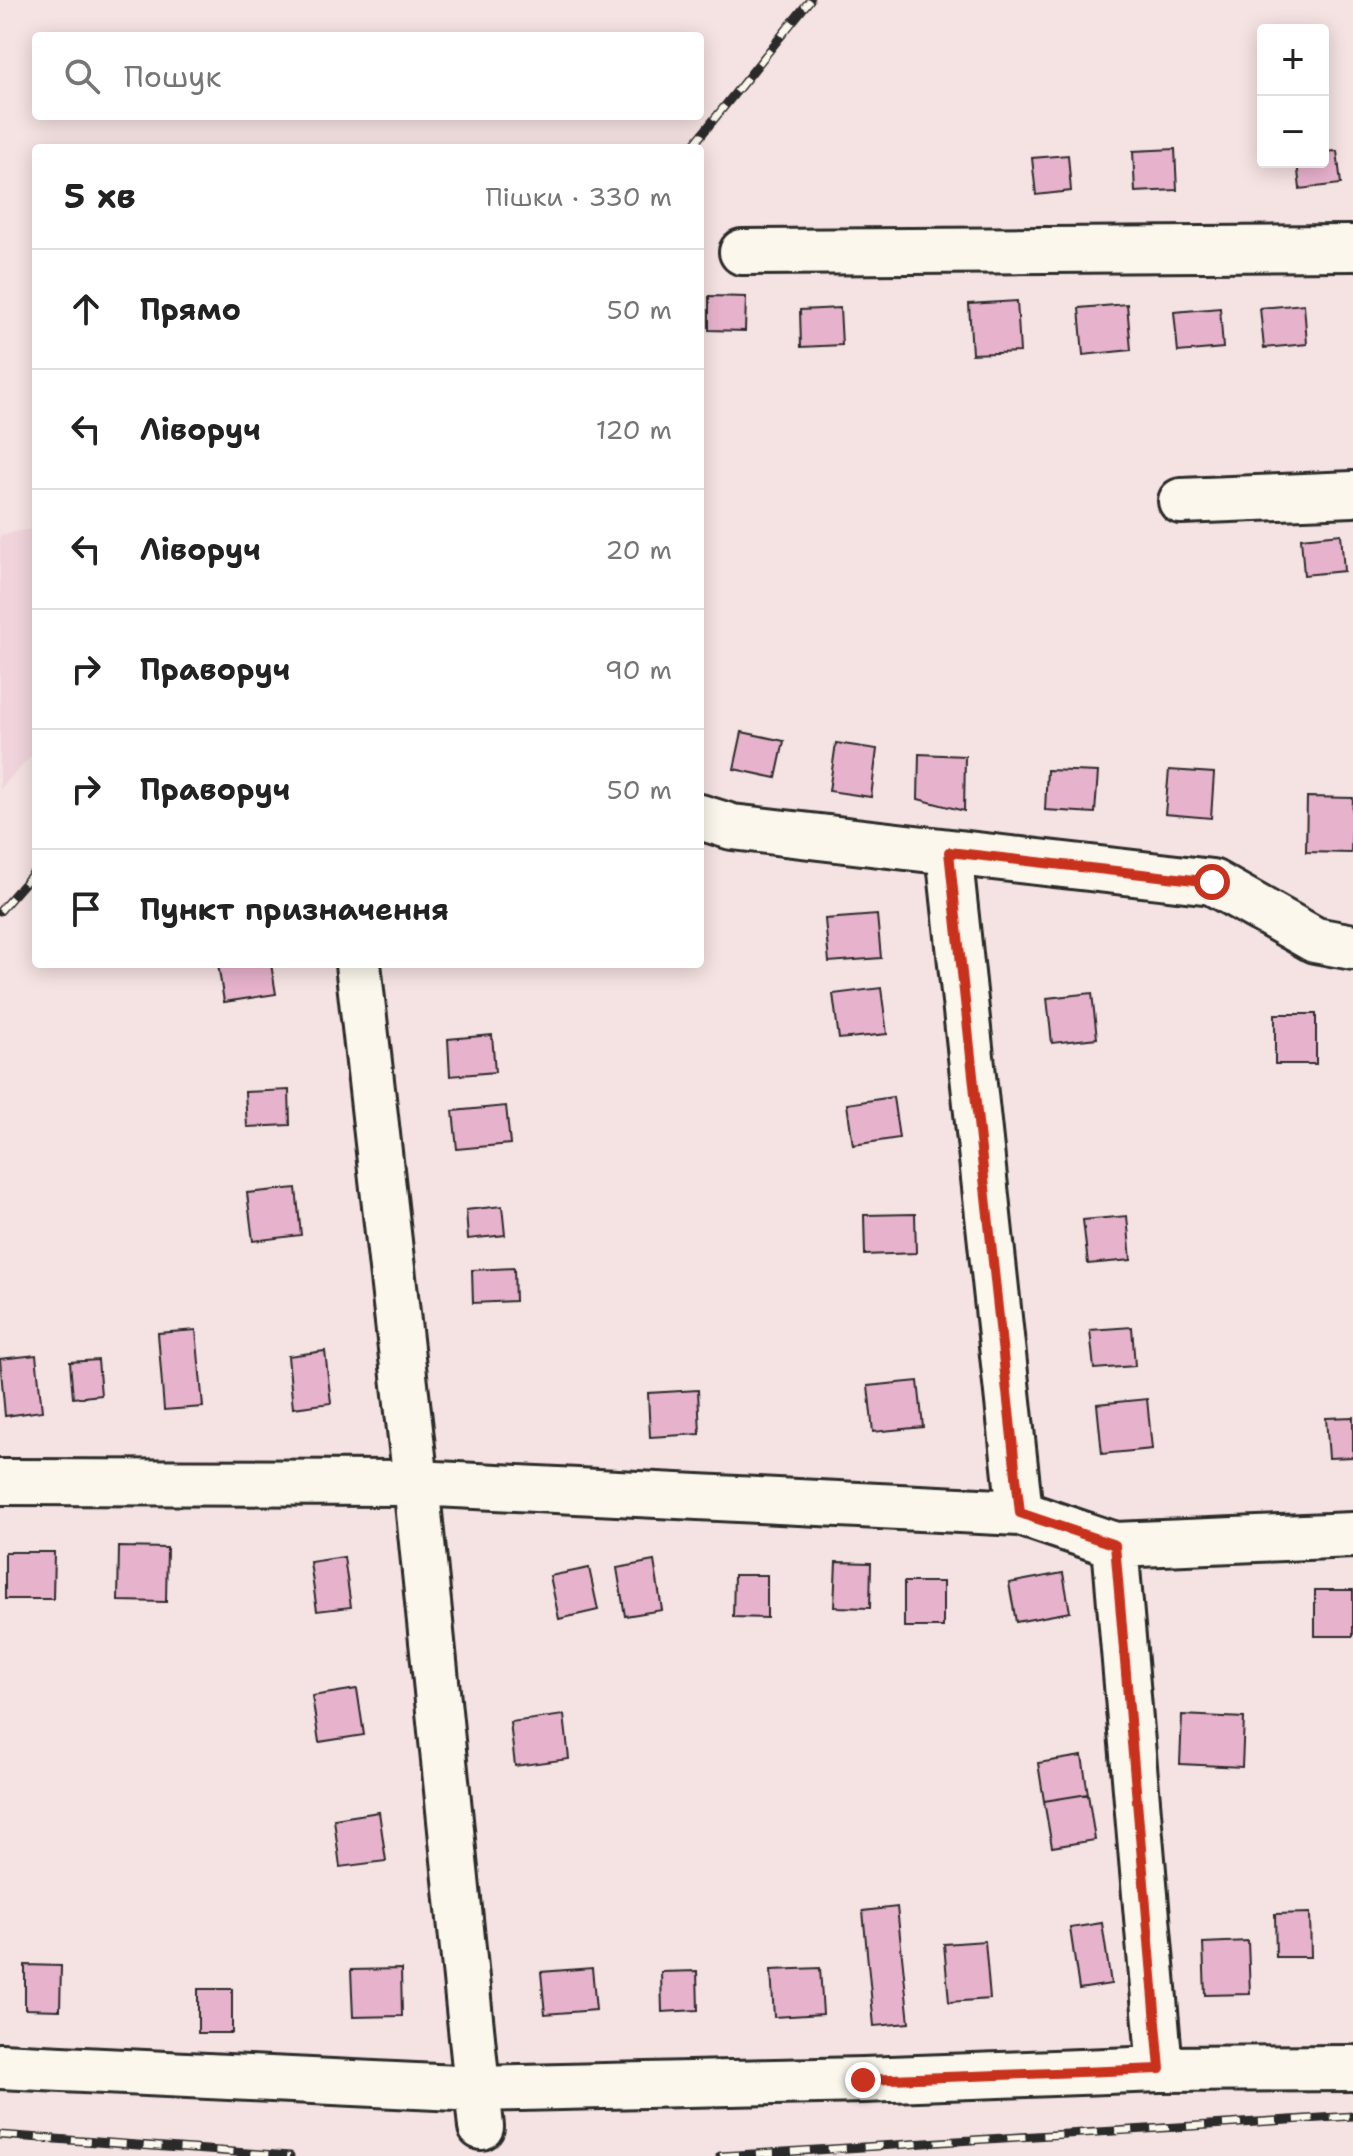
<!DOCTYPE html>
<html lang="uk">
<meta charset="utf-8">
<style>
body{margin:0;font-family:"Shantell Sans",sans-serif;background:#f2f2f2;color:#222}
.controls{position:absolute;right:24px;top:24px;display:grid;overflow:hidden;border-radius:8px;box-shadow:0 4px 20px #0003}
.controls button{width:72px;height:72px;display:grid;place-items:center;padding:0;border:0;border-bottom:2px solid #e0e0e0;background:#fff;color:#222;font:40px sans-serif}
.stop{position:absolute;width:24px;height:24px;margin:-18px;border:6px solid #c8321e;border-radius:50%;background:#fff}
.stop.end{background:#c8321e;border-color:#fff;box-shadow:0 2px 8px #0008}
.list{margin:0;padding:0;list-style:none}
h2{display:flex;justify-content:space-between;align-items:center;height:104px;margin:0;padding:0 32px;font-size:34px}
h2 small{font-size:26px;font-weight:400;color:#767676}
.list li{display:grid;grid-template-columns:52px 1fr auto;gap:24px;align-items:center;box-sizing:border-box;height:120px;padding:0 32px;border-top:2px solid #e0e0e0}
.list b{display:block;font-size:30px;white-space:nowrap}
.list em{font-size:26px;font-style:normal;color:#767676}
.icon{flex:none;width:44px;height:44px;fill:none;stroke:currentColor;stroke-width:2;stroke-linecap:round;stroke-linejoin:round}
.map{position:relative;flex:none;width:1353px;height:2156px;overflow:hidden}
.search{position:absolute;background:#fff;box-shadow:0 4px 20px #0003;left:32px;top:32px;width:672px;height:88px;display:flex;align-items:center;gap:20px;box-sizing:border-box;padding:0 28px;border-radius:8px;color:#767676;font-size:30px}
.panel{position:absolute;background:#fff;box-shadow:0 4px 20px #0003;left:32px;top:144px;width:672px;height:824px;border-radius:8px}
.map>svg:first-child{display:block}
.built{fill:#f1d4db}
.building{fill:#e7b2cc;stroke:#2b2b2b;stroke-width:2}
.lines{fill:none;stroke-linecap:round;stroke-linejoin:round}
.minor-casing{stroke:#2b2b2b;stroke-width:50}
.minor{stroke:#fbf7ec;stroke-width:44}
.rail-casing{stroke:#2b2b2b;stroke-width:9}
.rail{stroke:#fbf7ec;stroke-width:6;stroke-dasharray:18;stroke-linecap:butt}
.route{stroke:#c8321e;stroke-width:10}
</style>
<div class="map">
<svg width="1353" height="2156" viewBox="0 0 1353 2156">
<rect width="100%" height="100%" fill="#f5e2e2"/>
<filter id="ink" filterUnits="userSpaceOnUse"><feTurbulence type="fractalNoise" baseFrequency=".0125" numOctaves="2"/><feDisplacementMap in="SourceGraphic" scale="16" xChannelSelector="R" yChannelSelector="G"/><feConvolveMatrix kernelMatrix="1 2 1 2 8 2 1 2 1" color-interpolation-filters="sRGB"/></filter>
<g filter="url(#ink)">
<path class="built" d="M36 528V751L0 789V535Z"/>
<path class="building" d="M1175 149 1177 190 1135 192 1133 151Z
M1337 151 1341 184 1300 189 1297 162H1323V152Z
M1068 155 1071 191 1036 195 1032 158Z
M709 296 746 297 745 331 709 330Z
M1017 301 1020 352 972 354 969 304Z
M1127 304 1131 350 1083 355 1079 308Z
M1304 304 1307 344 1264 348 1260 308Z
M840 308 842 345 801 347 800 310Z
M1220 308 1223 348 1178 352 1174 312Z
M1341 534 1344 571 1304 575 1301 538Z
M742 732 784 741 776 778 734 769Z
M836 743 877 749 871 797 829 791Z
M919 754 965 756 964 811 918 799Z
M1047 770 1098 772 1095 813 1045 810Z
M1169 770 1214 773 1211 818 1165 814Z
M1307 797 1353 798 1351 853 1306 852Z
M877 915 881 958 829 962 825 919Z
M218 964H271L276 994 224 1002Z
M881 988 887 1034 839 1039 833 994Z
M1092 993 1097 1038 1052 1043 1047 998Z
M1275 1014H1316V1064H1275Z
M492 1035 495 1072 450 1076 448 1039Z
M289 1090 290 1125 247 1127 245 1092Z
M893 1097 899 1138 853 1145 847 1104Z
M506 1106 510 1144 457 1149 453 1111Z
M296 1188 301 1235 253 1241 247 1193Z
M502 1206 505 1235 468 1239 466 1210Z
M915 1214 916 1253 865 1255 864 1215Z
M1127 1216 1131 1260 1088 1264 1083 1220Z
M514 1268 515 1301 473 1303 472 1270Z
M1132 1327 1135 1366 1094 1369 1090 1330Z
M196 1330 203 1407 164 1410 158 1333Z
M325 1351 331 1403 293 1408 288 1356Z
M36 1355 42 1411 5 1416 0 1359Z
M98 1360 101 1395 73 1398 70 1362Z
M918 1381 923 1427 873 1432 868 1386Z
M698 1390 700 1434 650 1437 648 1393Z
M1147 1399 1152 1449 1102 1454 1097 1404Z
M1353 1417V1457L1329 1458 1326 1418Z
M119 1547 167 1548 166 1602 118 1601Z
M5 1552H54L53 1599H5Z
M344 1557 351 1607 317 1611 310 1562Z
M654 1561 662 1610 625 1616 617 1568Z
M836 1562 871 1563 870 1608 834 1607Z
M589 1568 598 1610 559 1619 550 1576Z
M1063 1573 1070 1612 1016 1622 1009 1583Z
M734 1575H767V1618L733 1617Z
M904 1582H943V1627H904Z
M1315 1590H1353V1636H1315Z
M357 1689 364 1735 319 1742 312 1696Z
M564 1715 569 1759 515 1766 510 1722Z
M1182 1715 1244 1718 1242 1767 1180 1764Z
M1082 1756 1088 1794 1044 1801 1038 1763Z
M1088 1794 1095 1840 1052 1847 1044 1801Z
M379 1812 386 1861 340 1867 334 1819Z
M897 1907 909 2023 874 2026 863 1911Z
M1310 1913 1311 1957H1276L1275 1914Z
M1102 1923 1111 1984 1079 1989 1070 1928Z
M985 1941 990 1999 949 2002 944 1944Z
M1248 1941 1250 1994 1205 1995 1203 1943Z
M25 1965 61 1966 60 2010 25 2009Z
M592 1968 596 2010 545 2014 541 1972Z
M820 1968 823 2014 774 2017 771 1970Z
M401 1969 402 2016 353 2017 351 1970Z
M697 1971 698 2010 662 2012 661 1972Z
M198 1989H232V2033H198Z"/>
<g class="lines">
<g class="minor-casing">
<path id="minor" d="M742 252 1353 248
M1181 501 1353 494
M700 817 732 827 1212 882 1315 940 1353 947
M949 852 1020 1513
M358 964 416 1483 481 2127
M0 1482 416 1483 1020 1513 1115 1545 1353 1535
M1115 1545 1160 2069
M0 2066 478 2089 863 2080 1160 2069 1353 2068"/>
</g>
<use href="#minor" class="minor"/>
<g class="rail-casing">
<path id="rail" d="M691 148 810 0
M0 911 36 870
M0 2135 290 2156
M720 2156 1353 2116"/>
</g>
<use href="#rail" class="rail"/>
</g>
</g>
<g class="lines" filter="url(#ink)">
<path class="route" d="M863 2080 1160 2069 1115 1545 1020 1513 949 852 1212 882"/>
</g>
</svg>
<div class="controls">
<button>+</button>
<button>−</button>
</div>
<div class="stop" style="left:1212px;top:882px"></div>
<div class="stop end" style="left:863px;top:2080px"></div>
<div class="search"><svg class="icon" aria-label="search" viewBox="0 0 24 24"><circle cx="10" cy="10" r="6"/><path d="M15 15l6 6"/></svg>Пошук</div>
<section class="panel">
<h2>5 хв<small>Пішки · 330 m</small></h2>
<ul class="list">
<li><svg class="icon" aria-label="ahead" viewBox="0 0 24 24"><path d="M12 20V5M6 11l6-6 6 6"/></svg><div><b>Прямо</b></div><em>50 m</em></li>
<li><svg class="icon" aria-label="left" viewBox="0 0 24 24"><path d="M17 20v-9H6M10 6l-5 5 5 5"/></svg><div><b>Ліворуч</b></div><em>120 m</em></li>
<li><svg class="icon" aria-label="left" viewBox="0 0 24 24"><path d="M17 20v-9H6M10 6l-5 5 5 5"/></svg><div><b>Ліворуч</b></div><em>20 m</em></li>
<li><svg class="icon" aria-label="right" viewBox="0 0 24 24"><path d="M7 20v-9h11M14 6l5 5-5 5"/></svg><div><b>Праворуч</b></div><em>90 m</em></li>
<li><svg class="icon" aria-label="right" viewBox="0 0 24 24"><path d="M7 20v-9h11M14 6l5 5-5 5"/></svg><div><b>Праворуч</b></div><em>50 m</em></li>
<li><svg class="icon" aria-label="arrive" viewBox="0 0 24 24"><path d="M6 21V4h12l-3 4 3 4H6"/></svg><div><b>Пункт призначення</b></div></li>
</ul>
</section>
</div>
